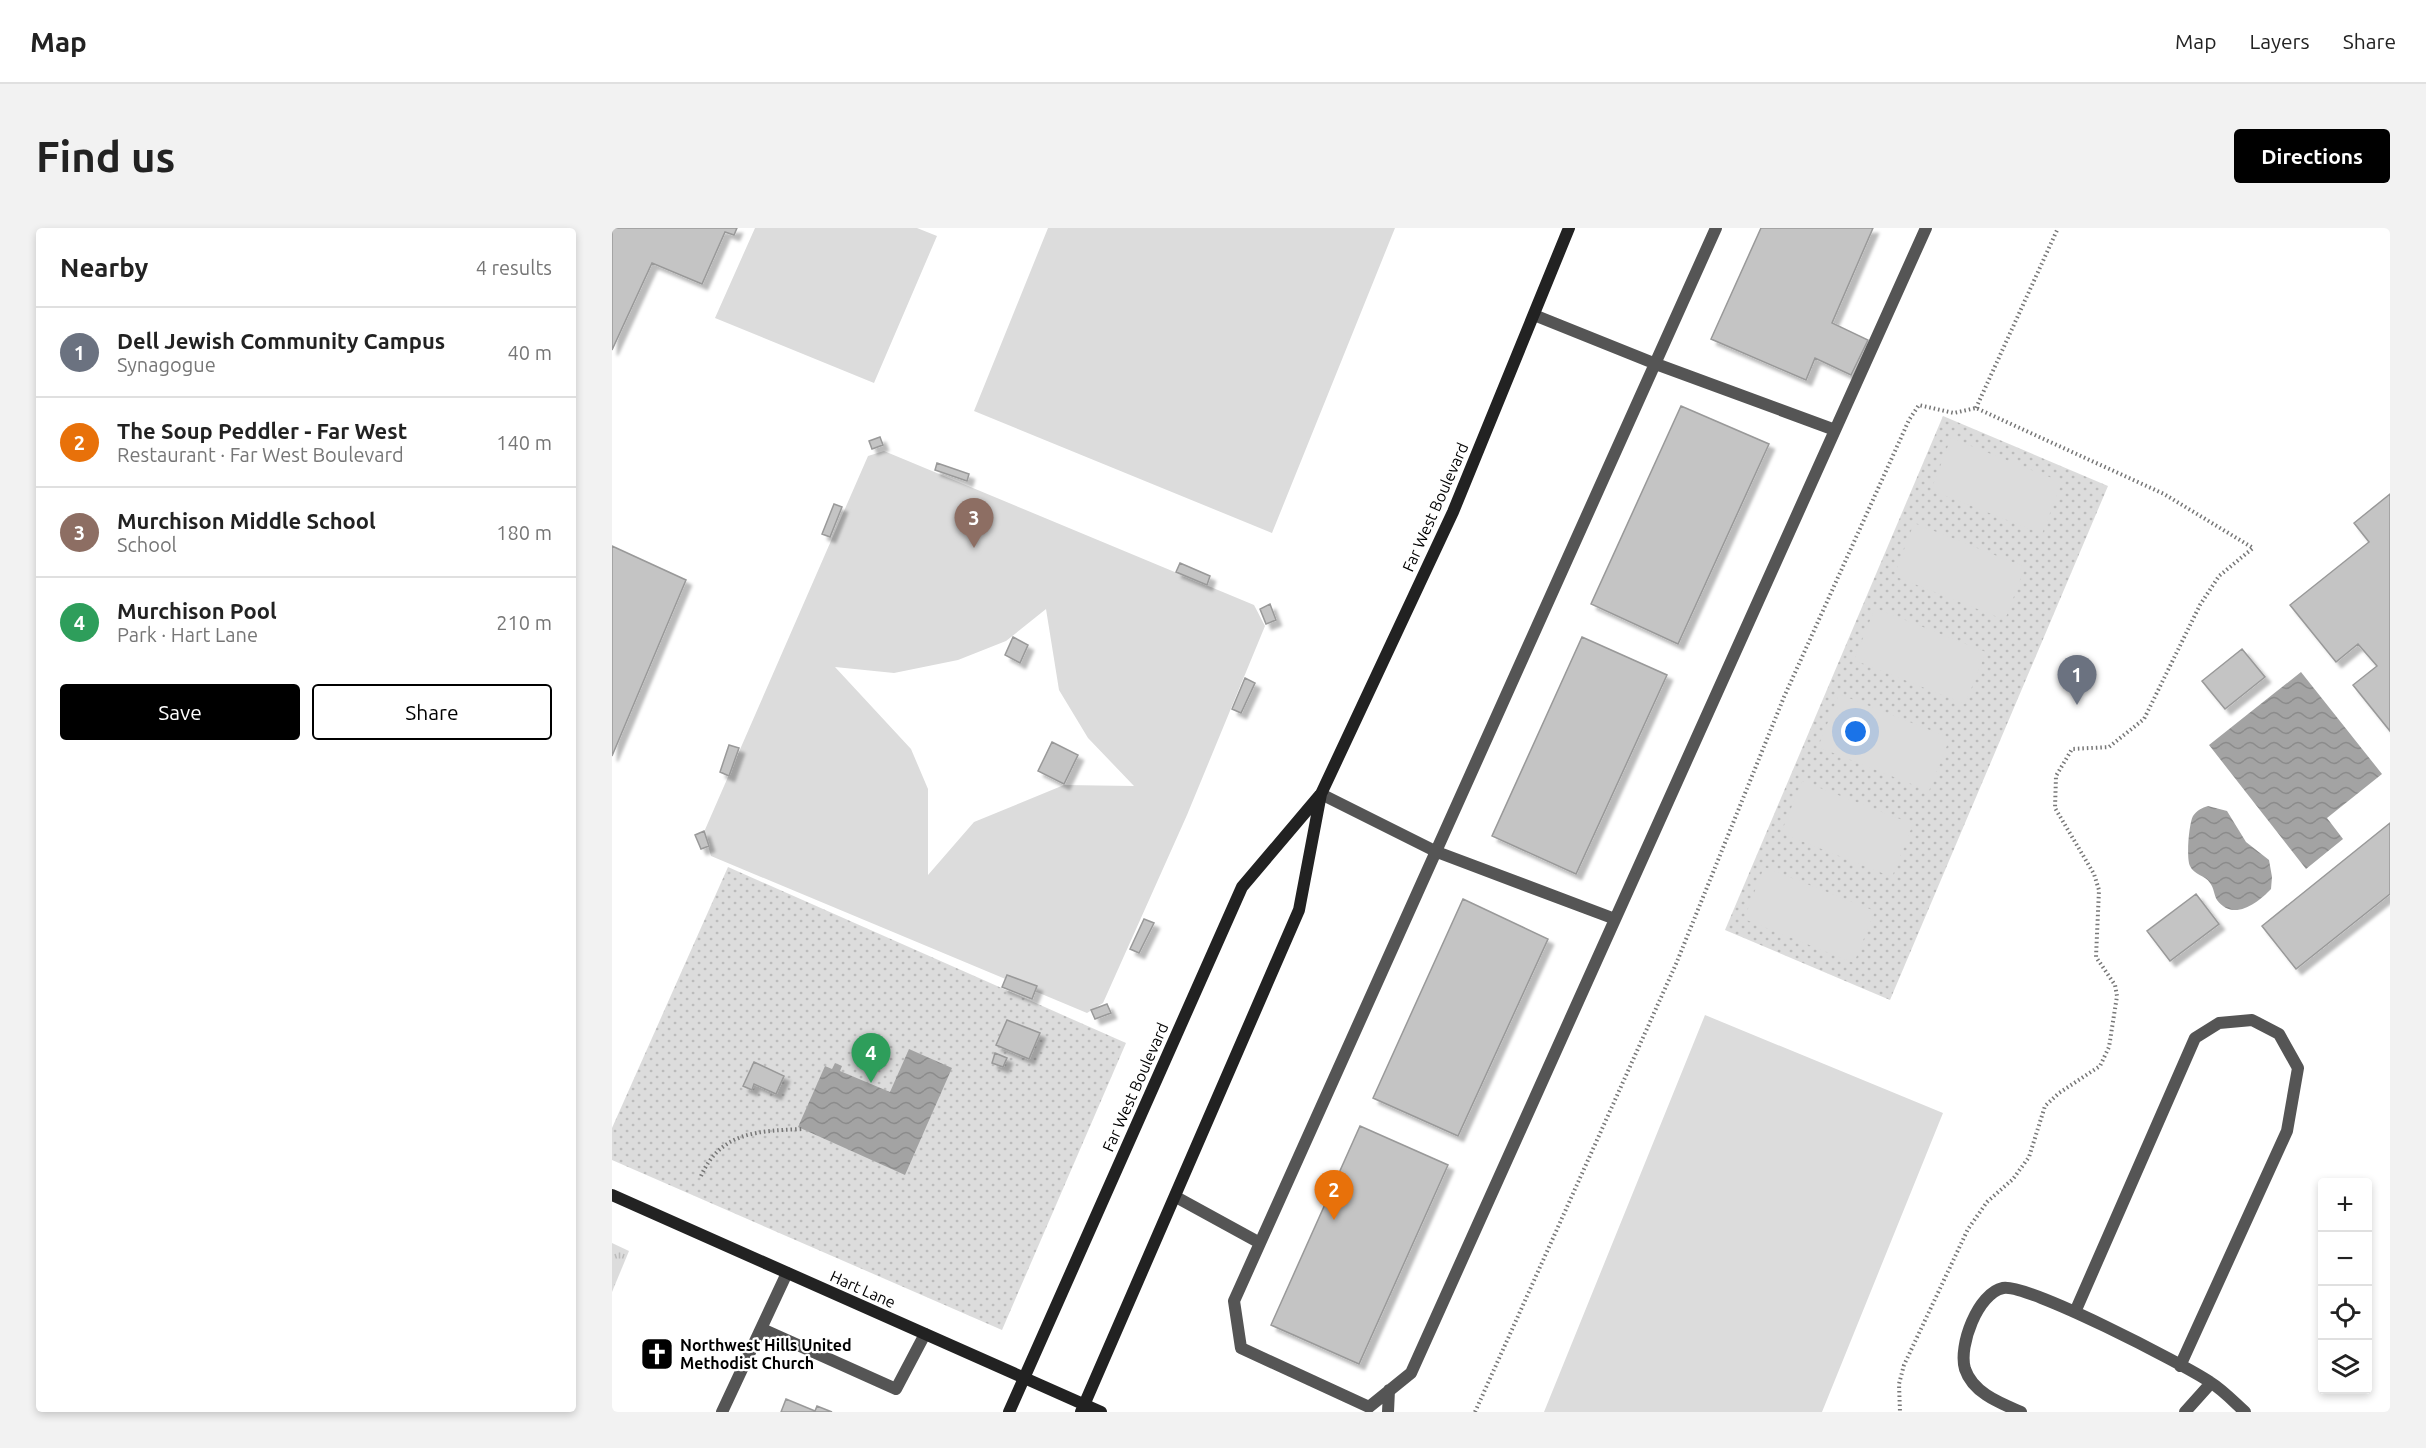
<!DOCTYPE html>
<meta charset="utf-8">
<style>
body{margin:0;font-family:Ubuntu,sans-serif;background:#f2f2f2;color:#222}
.controls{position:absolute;right:18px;bottom:18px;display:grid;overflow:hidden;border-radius:6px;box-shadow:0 3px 9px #0003}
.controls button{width:54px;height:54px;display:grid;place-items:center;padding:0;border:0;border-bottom:2px solid #e0e0e0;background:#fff;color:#222;font:30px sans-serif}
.you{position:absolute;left:1244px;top:504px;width:21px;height:21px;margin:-15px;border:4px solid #fff;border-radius:50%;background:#1a73e8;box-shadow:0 0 0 9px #1a73e833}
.badge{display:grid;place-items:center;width:39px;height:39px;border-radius:50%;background:#000;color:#fff;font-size:20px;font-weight:700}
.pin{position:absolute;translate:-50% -50px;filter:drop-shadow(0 2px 3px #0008)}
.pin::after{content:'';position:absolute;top:32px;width:21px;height:18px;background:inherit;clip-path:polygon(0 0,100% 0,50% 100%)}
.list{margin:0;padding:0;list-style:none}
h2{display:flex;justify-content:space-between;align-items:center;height:78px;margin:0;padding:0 24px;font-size:26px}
h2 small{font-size:20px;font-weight:400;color:#767676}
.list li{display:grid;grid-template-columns:39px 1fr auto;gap:18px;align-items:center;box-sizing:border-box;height:90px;padding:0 24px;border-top:2px solid #e0e0e0}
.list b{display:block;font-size:22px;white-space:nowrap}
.list p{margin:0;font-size:20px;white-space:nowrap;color:#767676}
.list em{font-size:20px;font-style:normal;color:#767676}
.actions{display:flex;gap:12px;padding:18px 24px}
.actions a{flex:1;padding:14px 0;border:2px solid #000;border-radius:6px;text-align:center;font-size:21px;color:#000}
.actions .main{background:#000;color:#fff}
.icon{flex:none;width:33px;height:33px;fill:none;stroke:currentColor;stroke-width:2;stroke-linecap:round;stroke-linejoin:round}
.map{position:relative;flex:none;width:1778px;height:1184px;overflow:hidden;border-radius:6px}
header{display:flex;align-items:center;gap:36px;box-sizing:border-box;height:84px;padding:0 30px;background:#fff;border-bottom:2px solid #e0e0e0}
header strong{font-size:28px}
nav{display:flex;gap:33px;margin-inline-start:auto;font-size:21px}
.intro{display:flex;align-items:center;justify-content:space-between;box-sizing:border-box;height:144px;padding:0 36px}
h1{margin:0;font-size:42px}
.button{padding:15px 27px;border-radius:6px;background:#000;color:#fff;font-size:21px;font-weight:700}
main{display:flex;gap:36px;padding:0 36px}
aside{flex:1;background:#fff;border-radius:6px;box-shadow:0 3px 9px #0003}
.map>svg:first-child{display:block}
.grass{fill:url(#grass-tufts)}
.park{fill:url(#park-dots)}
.pitch{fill:#dcdcdc;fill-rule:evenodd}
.water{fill:url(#water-waves)}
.building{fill:#c4c4c4;stroke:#999;stroke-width:1.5;filter:url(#shadow)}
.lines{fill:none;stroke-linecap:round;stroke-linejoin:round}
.path{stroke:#777;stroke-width:4;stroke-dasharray:1.5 3;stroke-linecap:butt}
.lane{stroke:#555;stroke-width:12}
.secondary{stroke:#222;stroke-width:12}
.labels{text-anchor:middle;stroke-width:4.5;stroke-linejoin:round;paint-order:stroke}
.street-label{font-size:16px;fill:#000;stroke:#fff}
.poi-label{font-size:16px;font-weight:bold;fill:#000;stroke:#fff;text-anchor:start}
</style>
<header>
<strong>Map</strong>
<nav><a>Map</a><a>Layers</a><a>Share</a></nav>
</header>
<div class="intro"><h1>Find us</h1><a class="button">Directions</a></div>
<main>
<aside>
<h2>Nearby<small>4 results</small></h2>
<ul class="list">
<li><span class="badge" style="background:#6b7280">1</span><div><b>Dell Jewish Community Campus</b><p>Synagogue</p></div><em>40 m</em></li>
<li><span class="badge" style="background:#e8710a">2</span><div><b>The Soup Peddler - Far West</b><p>Restaurant · Far West Boulevard</p></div><em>140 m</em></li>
<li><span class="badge" style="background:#8d6e63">3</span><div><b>Murchison Middle School</b><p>School</p></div><em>180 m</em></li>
<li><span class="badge" style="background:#2e9e5b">4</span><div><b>Murchison Pool</b><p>Park · Hart Lane</p></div><em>210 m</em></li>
</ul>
<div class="actions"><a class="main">Save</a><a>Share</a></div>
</aside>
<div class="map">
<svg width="1778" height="1184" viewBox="0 0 1778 1184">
<defs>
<pattern id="grass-tufts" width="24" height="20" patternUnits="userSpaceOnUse" patternTransform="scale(1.5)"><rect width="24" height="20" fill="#dcdcdc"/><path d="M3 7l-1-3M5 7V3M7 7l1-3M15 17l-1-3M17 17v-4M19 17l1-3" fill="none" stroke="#bbb"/></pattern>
<pattern id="park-dots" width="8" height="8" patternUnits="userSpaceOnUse" patternTransform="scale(1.5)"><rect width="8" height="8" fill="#dcdcdc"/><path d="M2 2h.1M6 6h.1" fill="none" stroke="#bbb" stroke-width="1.8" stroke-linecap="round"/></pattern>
<pattern id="water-waves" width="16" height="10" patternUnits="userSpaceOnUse" patternTransform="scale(1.5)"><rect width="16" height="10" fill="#a3a3a3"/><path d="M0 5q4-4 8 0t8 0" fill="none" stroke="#8b8b8b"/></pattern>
<filter id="shadow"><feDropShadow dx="5.5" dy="5.5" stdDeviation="1.5" flood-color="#0004"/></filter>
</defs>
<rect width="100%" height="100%" fill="#fff"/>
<path class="grass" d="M0 1015 17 1023 0 1064Z"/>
<path class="park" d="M1331 188 1496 258 1278 772 1113 702Z
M116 639 514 815 390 1102 0 932V900Z"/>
<path class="pitch" d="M143 0H305L325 8 262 155 103 90Z
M436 0H783L660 305 362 183Z
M1339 210 1450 254 1430 306 1319 262Z
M272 223 642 377 653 398 575 587 491 775 475 785 99 628 92 604 256 228ZM434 381 447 462 476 510 522 558 452 557 362 594 316 647V561L299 521 223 439 282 445 346 432 394 413Z
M1302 295 1413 339 1393 392 1282 348Z
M1263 380 1374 424 1353 476 1242 432Z
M1227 466 1338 510 1317 563 1206 519Z
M1190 553 1301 596 1280 649 1169 605Z
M1152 639 1263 683 1242 735 1132 691Z
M1093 787 1331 885 1210 1184H932Z"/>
<path class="water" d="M1689 444 1770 546 1715 590 1731 611 1694 641 1597 517Z
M1596 578 1615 583 1634 614 1657 632 1660 649 1659 661C1646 675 1621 694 1605 672 1602 667 1602 660 1598 655 1593 647 1582 647 1578 638 1574 630 1577 595 1581 588 1585 582 1590 580 1596 578Z
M297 821 340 840 293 947 186 899 213 838 220 841 223 835 230 838 228 843 278 864Z"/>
<path class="building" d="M0 0H125L122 7 113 4 90 56 40 35 0 122Z
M1149 0H1261L1220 95 1256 112 1239 147 1203 130 1194 152 1099 111Z
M1069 178 1157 216 1066 416 979 376Z
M268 209 271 217 260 221 257 213Z
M325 235 357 246 355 253 323 242Z
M1778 266V503L1741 457 1765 438 1746 416 1724 434 1678 377 1757 314 1742 295Z
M222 276 230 279 218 309 210 306Z
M0 318 74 352 0 528Z
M568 335 598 348 595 357 564 344Z
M658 376 664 392 654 396 648 381Z
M401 409 416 417 408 435 393 427Z
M970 409 1055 447 964 646 880 608Z
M1630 421 1653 449 1613 481 1590 453Z
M633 450 643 455 629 485 620 481Z
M440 514 466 527 452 556 426 543Z
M117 517 127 520 117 548 108 544Z
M1778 595V666L1684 741 1650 698Z
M92 603 97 618 89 621 83 607Z
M1584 666 1607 696 1558 733 1535 703Z
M851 671 936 711 846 908 761 870Z
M532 691 542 695 527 725 518 721Z
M395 747 425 758 420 771 390 759Z
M495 776 499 785 483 791 479 782Z
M395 792 428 805 417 831 384 817Z
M383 825 395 830 391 839 380 835Z
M142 834 172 848 164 866 142 856 140 862 131 858Z
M748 898 836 937 747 1136 659 1097Z
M174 1171 203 1183 205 1178 220 1184H169Z"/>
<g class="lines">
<path class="path" d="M1364 180 1446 0
M89 948C109 903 147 903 191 901
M863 1184 1064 736 1172 469 1297 192 1307 177 1342 185 1364 180 1552 266 1641 320 1607 348 1588 377 1532 491 1497 519 1460 521 1444 548 1443 580 1482 646 1487 662 1484 729 1503 757 1505 768 1497 819 1488 838 1447 865 1433 878 1417 929 1401 951 1375 974 1356 1001 1292 1137 1287 1156 1288 1184"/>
<path class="lane" d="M1104 0 622 1073 629 1120 757 1179 799 1145 1314 0
M922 87 1044 136 1223 202
M709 566 825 624 1003 691
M564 969 648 1015
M1463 1084 1583 810 1607 795 1640 792 1667 806 1686 840 1675 903 1568 1138
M150 1101 284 1161 313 1106
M110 1184 175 1045
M776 1184 777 1162
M1409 1184C1388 1175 1361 1165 1353 1141 1346 1118 1366 1065 1391 1060 1415 1055 1571 1136 1598 1154 1611 1162 1622 1174 1633 1184
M1573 1184 1599 1155"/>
<path class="secondary" d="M0 967 489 1184
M397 1184 630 659 708 567
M469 1184 687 682 709 566 841 284 957 0"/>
</g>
<defs>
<g id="church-square" transform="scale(1.725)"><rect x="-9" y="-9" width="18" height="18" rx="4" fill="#000" stroke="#fff"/><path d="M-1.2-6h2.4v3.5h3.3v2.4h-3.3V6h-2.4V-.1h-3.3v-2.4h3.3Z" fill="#fff"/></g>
</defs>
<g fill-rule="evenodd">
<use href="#church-square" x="45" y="1126"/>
</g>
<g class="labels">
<g class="street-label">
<text transform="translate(823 279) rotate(-66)" y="6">Far West Boulevard</text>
<text transform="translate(523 859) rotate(-66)" y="6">Far West Boulevard</text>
<text transform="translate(251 1061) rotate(24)" y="6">Hart Lane</text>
</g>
<g class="poi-label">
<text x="68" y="1123">Northwest Hills United<tspan x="68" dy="18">Methodist Church</tspan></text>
</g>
</g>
</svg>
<div class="controls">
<button>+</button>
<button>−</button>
<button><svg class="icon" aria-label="locate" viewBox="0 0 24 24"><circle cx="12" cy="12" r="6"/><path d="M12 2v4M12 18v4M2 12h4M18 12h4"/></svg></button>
<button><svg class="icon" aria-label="layers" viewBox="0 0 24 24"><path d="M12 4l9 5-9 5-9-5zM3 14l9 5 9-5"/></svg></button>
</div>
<div class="you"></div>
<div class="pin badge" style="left:1465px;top:477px;background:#6b7280">1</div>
<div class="pin badge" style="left:722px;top:992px;background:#e8710a">2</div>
<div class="pin badge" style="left:362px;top:320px;background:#8d6e63">3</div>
<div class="pin badge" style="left:259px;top:855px;background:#2e9e5b">4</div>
</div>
</main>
